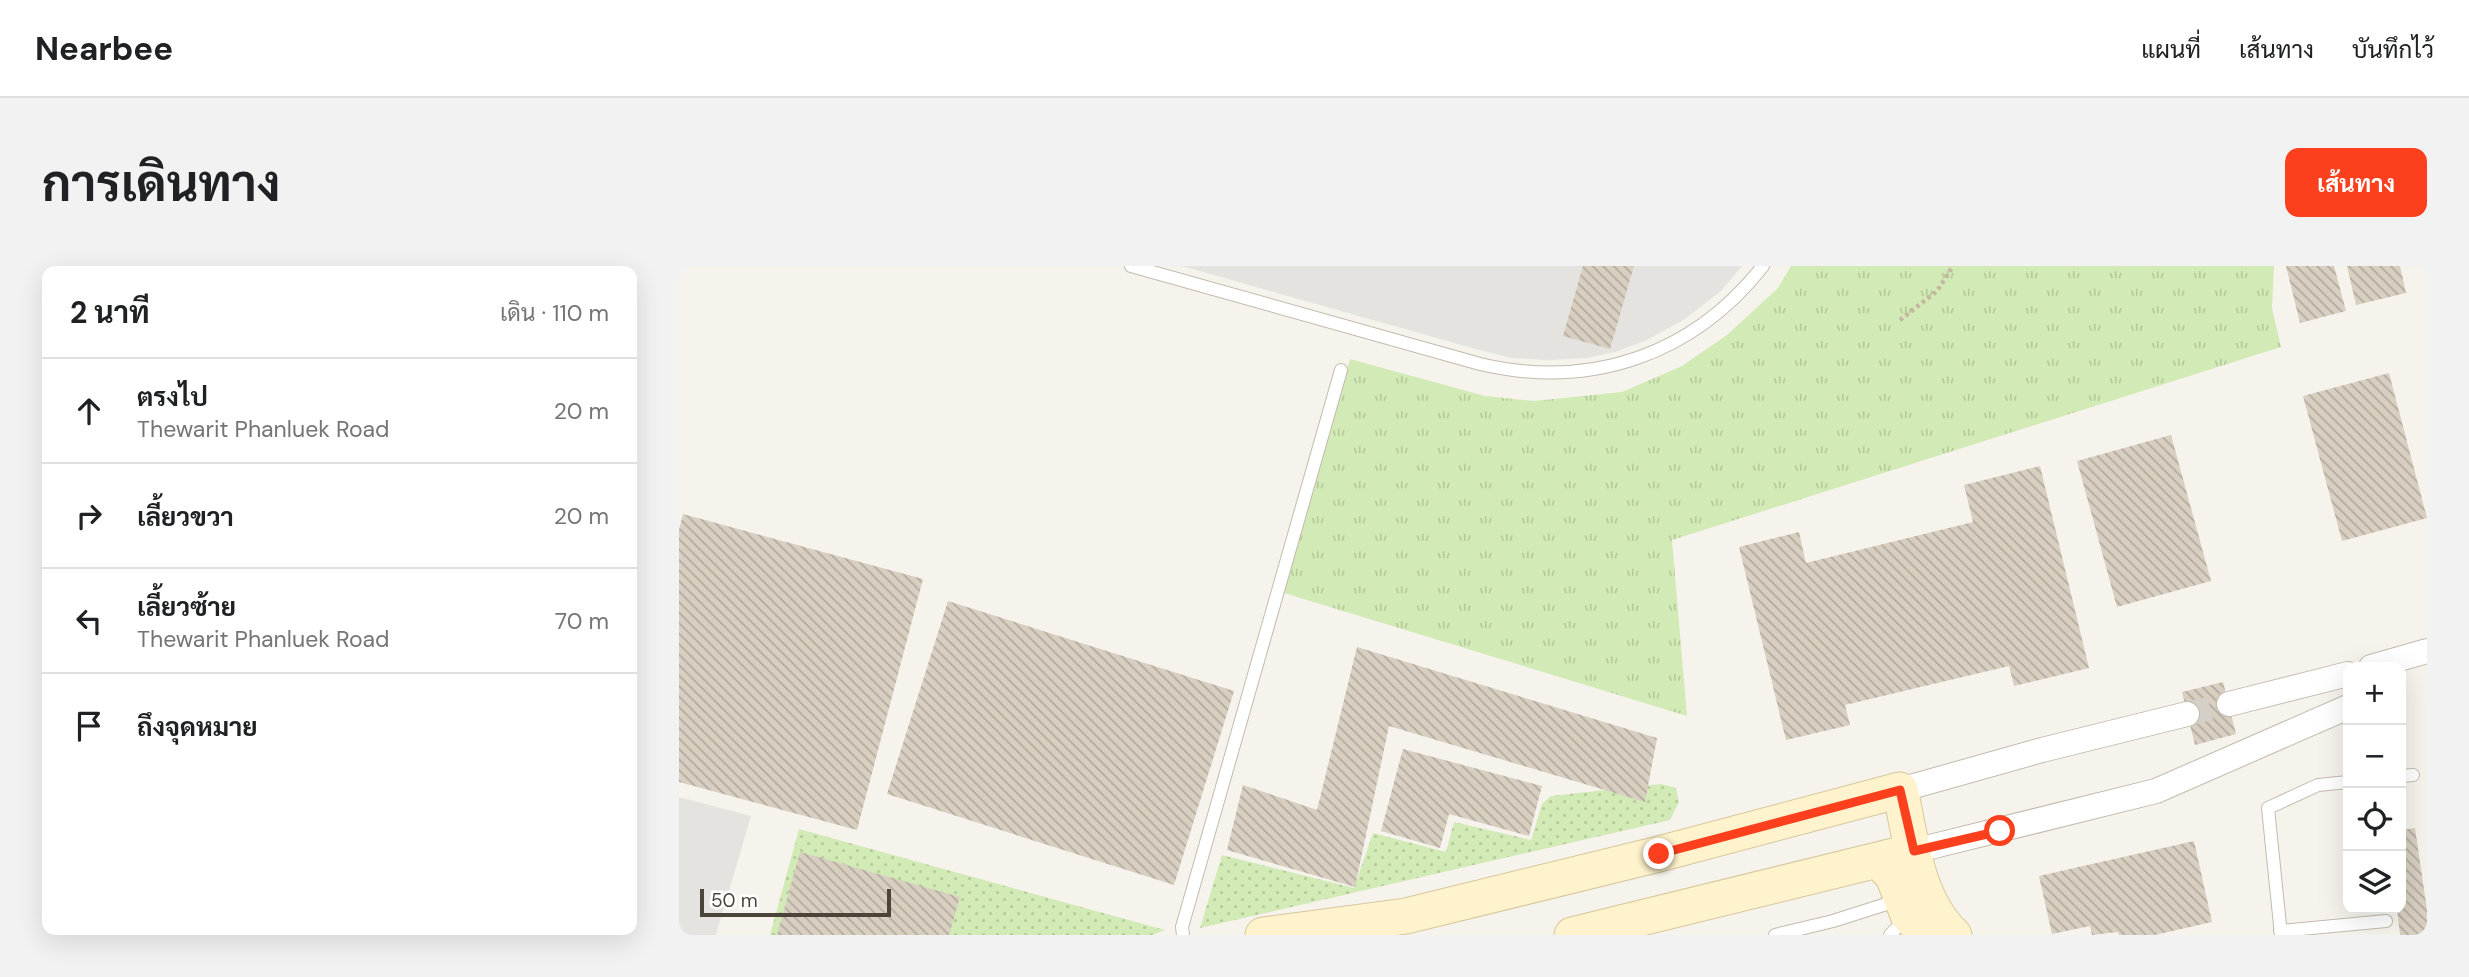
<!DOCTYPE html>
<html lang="th">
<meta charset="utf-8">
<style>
body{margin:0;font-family:"DM Sans",Sarabun,sans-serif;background:#f2f2f2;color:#202124}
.controls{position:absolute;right:21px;bottom:21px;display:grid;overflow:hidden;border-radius:14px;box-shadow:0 7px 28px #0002}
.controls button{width:63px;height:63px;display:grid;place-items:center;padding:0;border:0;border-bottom:2px solid #e0e0e0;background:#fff;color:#202124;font:35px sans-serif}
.scale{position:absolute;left:21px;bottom:18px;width:191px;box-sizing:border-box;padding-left:7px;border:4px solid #4b4439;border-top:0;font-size:19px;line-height:24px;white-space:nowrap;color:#4b4439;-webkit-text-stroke:5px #fff;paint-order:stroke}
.stop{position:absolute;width:21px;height:21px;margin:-16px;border:5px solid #fc3f1d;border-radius:50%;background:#fff}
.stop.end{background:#fc3f1d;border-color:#fff;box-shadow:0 2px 7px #0008}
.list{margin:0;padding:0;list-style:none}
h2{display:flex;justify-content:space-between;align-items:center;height:91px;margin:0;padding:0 28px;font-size:30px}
h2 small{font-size:23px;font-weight:400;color:#757577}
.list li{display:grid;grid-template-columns:46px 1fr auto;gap:21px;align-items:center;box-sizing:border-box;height:105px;padding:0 28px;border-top:2px solid #e0e0e0}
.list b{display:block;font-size:26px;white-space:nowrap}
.list p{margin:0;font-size:23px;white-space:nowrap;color:#757577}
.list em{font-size:23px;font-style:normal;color:#757577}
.icon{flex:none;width:38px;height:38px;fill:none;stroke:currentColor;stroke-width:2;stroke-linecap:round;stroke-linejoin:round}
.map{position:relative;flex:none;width:1748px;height:669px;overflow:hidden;border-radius:14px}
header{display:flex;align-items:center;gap:42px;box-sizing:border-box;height:98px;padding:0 35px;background:#fff;border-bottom:2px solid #e0e0e0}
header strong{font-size:33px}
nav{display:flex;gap:38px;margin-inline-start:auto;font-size:24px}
.intro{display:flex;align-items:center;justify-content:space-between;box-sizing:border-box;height:168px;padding:0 42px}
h1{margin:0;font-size:49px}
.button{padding:18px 32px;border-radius:14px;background:#fc3f1d;color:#fff;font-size:24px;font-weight:700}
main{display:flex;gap:42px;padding:0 42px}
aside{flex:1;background:#fff;border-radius:14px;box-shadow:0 7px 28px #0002}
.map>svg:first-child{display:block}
.grass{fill:url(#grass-tufts)}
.garden{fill:url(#garden-dots)}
.parking{fill:#e5e3e0}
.building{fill:url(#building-back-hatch)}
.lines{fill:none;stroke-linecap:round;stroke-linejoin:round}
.street-tunnel{stroke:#d4d0c8;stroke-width:24;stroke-dasharray:24 12;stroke-linecap:butt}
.lane-casing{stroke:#c2bbae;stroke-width:14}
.street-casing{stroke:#c2bbae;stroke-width:26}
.secondary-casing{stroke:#d6c79b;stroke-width:37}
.path{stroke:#c4b79f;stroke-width:4.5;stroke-dasharray:3.5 3.5;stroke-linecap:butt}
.lane{stroke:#fff;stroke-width:12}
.street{stroke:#fff;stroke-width:24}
.secondary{stroke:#fff3cd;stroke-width:35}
.route{stroke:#fc3f1d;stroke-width:9}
</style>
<header>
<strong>Nearbee</strong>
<nav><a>แผนที่</a><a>เส้นทาง</a><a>บันทึกไว้</a></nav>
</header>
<div class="intro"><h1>การเดินทาง</h1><a class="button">เส้นทาง</a></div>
<main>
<aside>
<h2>2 นาที<small>เดิน · 110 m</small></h2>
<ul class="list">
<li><svg class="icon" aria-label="ahead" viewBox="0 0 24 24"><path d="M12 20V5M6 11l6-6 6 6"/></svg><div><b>ตรงไป</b><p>Thewarit Phanluek Road</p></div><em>20 m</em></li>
<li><svg class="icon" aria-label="right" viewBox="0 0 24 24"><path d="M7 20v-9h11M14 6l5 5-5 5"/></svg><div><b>เลี้ยวขวา</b></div><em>20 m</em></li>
<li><svg class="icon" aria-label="left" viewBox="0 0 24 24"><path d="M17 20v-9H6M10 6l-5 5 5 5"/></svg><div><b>เลี้ยวซ้าย</b><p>Thewarit Phanluek Road</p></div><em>70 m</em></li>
<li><svg class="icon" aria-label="arrive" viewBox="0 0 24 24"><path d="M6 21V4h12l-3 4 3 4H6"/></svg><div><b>ถึงจุดหมาย</b></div></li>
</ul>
</aside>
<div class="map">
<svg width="1748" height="669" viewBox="0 0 1748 669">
<defs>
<pattern id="grass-tufts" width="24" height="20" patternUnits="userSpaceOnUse" patternTransform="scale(1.75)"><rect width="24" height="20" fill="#d2eab5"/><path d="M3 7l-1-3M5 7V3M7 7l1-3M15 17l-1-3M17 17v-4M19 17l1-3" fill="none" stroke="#b6ca9c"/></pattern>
<pattern id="garden-dots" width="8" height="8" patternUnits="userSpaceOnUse" patternTransform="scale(1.75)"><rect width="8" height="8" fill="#d2eab5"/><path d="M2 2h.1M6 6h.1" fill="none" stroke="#b6ca9c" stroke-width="1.8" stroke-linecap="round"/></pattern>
<pattern id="building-back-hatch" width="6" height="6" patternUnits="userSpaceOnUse" patternTransform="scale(1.75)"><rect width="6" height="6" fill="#d8cfc1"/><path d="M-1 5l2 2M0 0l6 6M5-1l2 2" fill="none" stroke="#b1aa9e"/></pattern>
</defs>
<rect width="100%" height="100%" fill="#f6f3ec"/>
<path class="grass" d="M1112 0H1595L1593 42 1602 81 993 274 1008 450 605 327 671 93 806 130 855 135 943 126 1003 100 1048 69 1099 22Z"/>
<path class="garden" d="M982 518 997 522 1000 536 991 554 521 662 543 589 675 622 694 567 767 586 775 556 852 574 863 538 872 530Z
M120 563 486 664 473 669H91Z"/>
<path class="parking" d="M503 0H1063L1042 25 1006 53 968 74 936 86 908 92 870 94 832 92 793 82Z
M0 531 72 550 37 669H0Z"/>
<path class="building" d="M904 0H955L931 83 884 70Z
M1607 0H1655L1667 45 1621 57Z
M1668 0H1721L1727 27 1677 39Z
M1710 107 1748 252 1663 275 1624 130Z
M1492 169 1532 315 1438 341 1398 195Z
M1361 200 1410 402 1335 420 1330 400 1166 439 1171 459 1107 474 1060 281 1120 266 1127 297 1294 256 1285 219Z
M4 248 244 313 178 564 0 516V264Z
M269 335 555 425 495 619 208 528Z
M678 381 978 472 966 536 710 460 676 621 548 584 564 519 638 544Z
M1544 416 1557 468 1516 479 1503 426Z
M724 483 863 520 850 570 770 548 761 582 702 565Z
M1736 562 1748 644V669H1721L1718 643H1722V564Z
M1515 575 1533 656 1476 669H1440L1439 666 1413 669 1411 660 1373 668 1360 610Z
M121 586 281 631 270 669H98Z"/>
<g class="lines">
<path class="street-tunnel" d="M1508 448 1550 438"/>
<g class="lane-casing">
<path id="lane" d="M452 0 801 98C912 124 1014 89 1084 0
M1722 510 1734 509
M1601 665 1707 655
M504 669 503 661 662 104
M1096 669 1154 655 1220 634
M1211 669 1229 650
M1602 669 1589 542 1639 519 1669 516"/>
</g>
<g class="street-casing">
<path id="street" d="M1692 401 1748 385
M1550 438 1669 408
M1221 524 1363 484 1508 448
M1235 585 1477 525 1669 441"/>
</g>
<g class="secondary-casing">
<path id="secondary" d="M1199 594 1214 610 1229 649 1248 669
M584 669 727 650 980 588 1221 524C1232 572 1237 634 1275 669
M893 669 1235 585"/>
</g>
<path class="path" d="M1221 54 1258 25 1274 0"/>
<use href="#lane" class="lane"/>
<use href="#street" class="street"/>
<use href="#secondary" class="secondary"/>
</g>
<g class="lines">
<path class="route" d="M980 588 1221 524 1235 585 1321 565"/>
</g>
</svg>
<div class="controls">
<button>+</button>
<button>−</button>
<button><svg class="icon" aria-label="locate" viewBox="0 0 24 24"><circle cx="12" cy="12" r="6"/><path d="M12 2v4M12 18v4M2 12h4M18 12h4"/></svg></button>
<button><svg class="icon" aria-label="layers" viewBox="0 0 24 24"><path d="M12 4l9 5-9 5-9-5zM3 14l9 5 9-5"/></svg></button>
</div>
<div class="scale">50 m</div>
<div class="stop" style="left:1321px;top:565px"></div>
<div class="stop end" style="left:980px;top:588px"></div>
</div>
</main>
